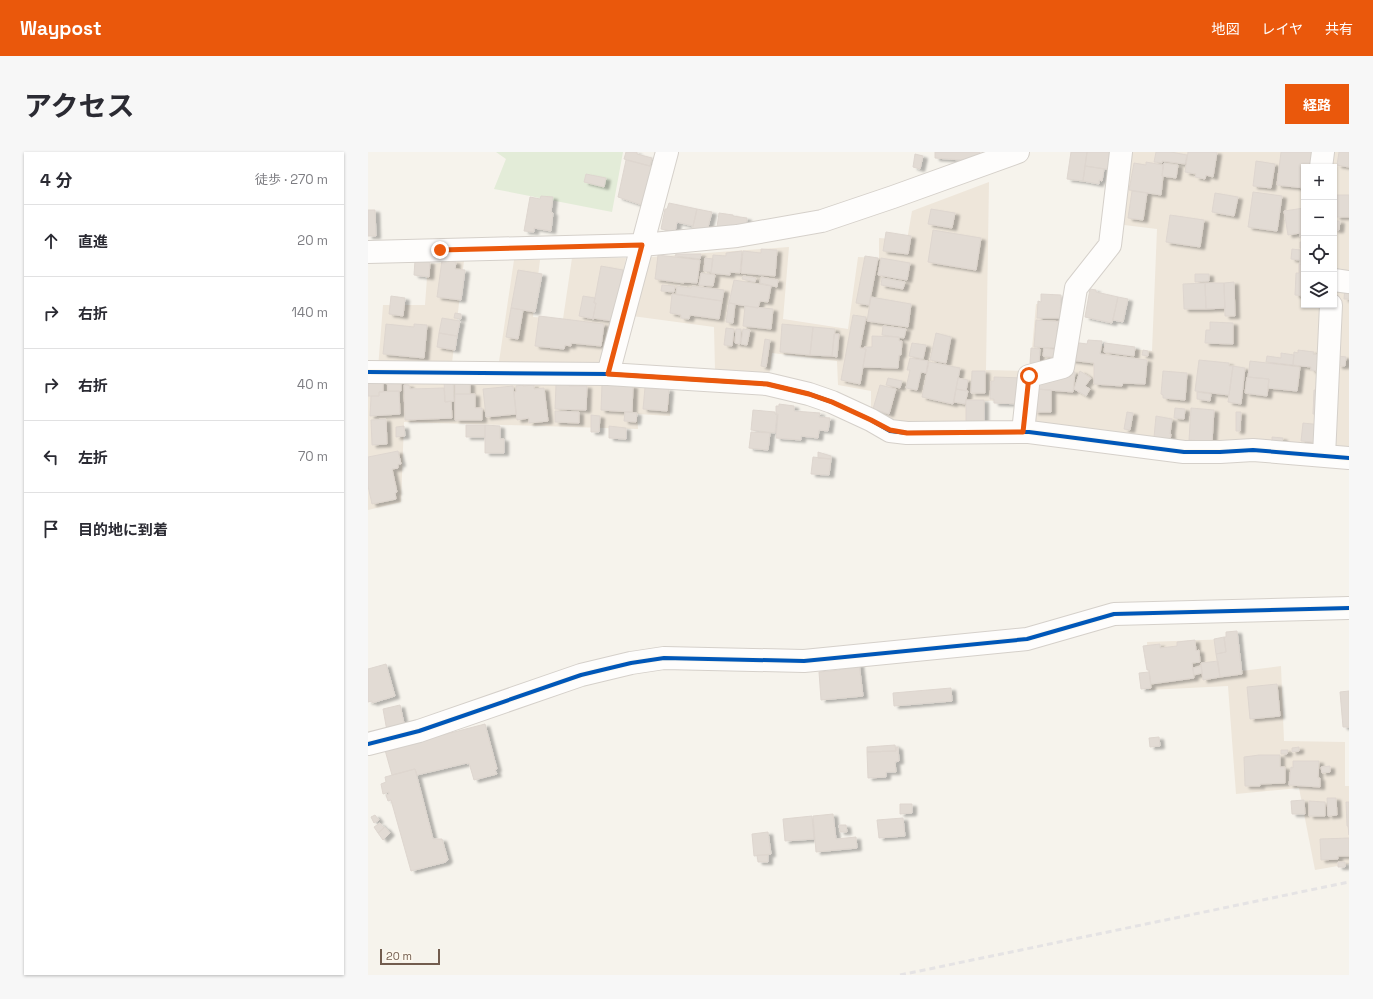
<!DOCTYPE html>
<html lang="ja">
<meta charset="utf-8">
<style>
body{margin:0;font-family:"Space Grotesk","Noto Sans JP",sans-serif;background:#f7f7f7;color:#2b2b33}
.controls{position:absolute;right:12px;top:12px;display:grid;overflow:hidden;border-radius:0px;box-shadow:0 1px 3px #0004}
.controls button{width:36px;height:36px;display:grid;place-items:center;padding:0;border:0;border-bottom:1px solid #e1e1e2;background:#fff;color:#2b2b33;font:20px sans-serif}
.scale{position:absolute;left:12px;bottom:10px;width:60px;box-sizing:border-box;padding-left:4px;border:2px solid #725c4e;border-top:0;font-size:11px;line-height:14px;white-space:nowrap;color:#725c4e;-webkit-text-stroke:3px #fdf8ee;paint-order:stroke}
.stop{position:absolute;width:12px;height:12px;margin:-9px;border:3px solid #ea580c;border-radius:50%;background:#fff}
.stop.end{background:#ea580c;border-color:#fff;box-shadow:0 1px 4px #0008}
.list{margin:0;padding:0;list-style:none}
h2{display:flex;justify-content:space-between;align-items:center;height:52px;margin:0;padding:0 16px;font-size:17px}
h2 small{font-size:13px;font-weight:400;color:#7c7c81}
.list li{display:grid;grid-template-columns:26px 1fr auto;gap:12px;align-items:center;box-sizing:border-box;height:72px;padding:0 16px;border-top:1px solid #e1e1e2}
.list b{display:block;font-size:15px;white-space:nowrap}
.list em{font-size:13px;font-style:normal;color:#7c7c81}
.icon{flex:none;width:22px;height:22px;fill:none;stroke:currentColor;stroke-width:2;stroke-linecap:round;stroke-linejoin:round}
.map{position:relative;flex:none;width:981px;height:823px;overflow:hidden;border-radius:0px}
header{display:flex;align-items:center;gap:24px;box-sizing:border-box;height:56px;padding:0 20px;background:#ea580c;color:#fff}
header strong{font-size:19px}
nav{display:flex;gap:22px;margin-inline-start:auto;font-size:14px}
.intro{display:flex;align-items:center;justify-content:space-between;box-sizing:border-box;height:96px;padding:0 24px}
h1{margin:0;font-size:28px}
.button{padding:10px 18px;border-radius:0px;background:#ea580c;color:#fff;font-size:14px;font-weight:700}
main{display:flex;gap:24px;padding:0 24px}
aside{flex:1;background:#fff;border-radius:0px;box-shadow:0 1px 3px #0004}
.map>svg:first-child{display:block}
.residential{fill:#eee6da;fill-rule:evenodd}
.green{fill:#e3ecd8}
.building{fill:#e2dbd4;stroke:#ded6cf;filter:url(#shadow)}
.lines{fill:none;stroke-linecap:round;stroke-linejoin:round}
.minor-casing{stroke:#d5d0ca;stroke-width:24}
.minor{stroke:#fefdfc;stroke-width:22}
.rail{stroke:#e5e3e4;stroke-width:3;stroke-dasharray:6 4;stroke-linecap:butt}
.cycleway-casing{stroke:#fdf8ee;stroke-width:6}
.cycleway{stroke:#0057b8;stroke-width:4}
.route{stroke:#ea580c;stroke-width:5}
</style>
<header>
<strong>Waypost</strong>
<nav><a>地図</a><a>レイヤ</a><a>共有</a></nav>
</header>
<div class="intro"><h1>アクセス</h1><a class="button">経路</a></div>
<main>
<aside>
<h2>4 分<small>徒歩 · 270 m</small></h2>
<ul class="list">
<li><svg class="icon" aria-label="ahead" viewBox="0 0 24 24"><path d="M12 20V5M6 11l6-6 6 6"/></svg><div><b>直進</b></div><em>20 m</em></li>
<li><svg class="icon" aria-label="right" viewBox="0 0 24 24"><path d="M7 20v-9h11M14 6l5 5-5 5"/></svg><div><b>右折</b></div><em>140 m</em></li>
<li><svg class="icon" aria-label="right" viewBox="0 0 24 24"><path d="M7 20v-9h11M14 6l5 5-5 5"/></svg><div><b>右折</b></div><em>40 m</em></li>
<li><svg class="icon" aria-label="left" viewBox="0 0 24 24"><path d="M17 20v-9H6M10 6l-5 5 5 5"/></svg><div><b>左折</b></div><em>70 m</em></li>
<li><svg class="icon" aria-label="arrive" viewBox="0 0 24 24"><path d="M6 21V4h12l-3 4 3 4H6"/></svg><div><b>目的地に到着</b></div></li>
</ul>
</aside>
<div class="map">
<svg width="981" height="823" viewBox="0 0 981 823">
<defs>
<filter id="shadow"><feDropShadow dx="4.5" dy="2.5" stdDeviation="1" flood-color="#0004"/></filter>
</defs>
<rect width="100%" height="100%" fill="#f6f3ec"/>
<path class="residential" d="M762 0H981V300L824 293 655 271 652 248 617 249 615 272H525L503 256V239L470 233 469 209 404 201 401 225 347 218 346 175 264 164 283 105 421 95 415 167 480 177 490 105 511 106V86L539 88 544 59 621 30 618 218 662 219 668 152 708 156 702 191 784 199 789 77 748 72ZM936 15H966V153H936Z
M204 106H258L232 230 301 234 302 264 269 262 270 277 36 270 33 350 0 358V229H9L15 153H57L60 112 96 109 82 228 128 230 146 108H172L165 165 195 167Z
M862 487 865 520 913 514 916 589 977 590V634H981V712L947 718 931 636 868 642 860 534 781 538 779 490Z"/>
<path class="green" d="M128 0H255L244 60 126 37 138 7Z"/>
<path class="building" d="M258 0H269V2L284 6 282 14 256 7Z
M567 0H612L611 4 607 9 567 6Z
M703 0H719L715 29 699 27Z
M719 0H755L752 19 717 14Z
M788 0H803L819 3 817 12 794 9V11L786 10Z
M820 0H849L845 25 838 23 837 27 827 25 828 22 817 20Z
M913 0H949L946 15H936V36L909 33Z
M971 0H981V15L969 13Z
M547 2 555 4 552 17 545 15Z
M258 8 286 15 277 54 250 45Z
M888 9 907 12 903 36 885 34Z
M778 10 795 13 794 24H795L793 43 761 38 766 11 778 13Z
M796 11 810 13 808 26 794 24Z
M717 14 736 17 734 29 731 28V32L715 29Z
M218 22 238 26 236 35 216 30Z
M764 39 779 41 775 68 760 66Z
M885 40 914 44 909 79 880 75Z
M847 41 870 45 866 64 844 60Z
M968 43H981V65H968Z
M173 44 185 45 183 60 185 61 183 79 166 76V80L156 79 162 45 172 47Z
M301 51 329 57 325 74 309 70 307 80 293 77 297 57H299Z
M936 56V85H932V81L920 83 916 59Z
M329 57 344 60 340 75 343 76 324 79Z
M563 57 587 61 584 76 560 72Z
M0 58H7L8 84H0Z
M351 61 365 63V64L379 66 378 78 348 82Z
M802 63 836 68 832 95 798 90Z
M966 69H972L971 78H966Z
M565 78 613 86 608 118 560 110Z
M518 80 543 84 540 102 515 99Z
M932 90H936V97L932 96Z
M393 97 409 98 407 124 373 121 375 99 393 101Z
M924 97 933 98 932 108 923 107Z
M374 99 372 121 362 120V123L343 121 345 103 358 104V101Z
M933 99H936V112H932Z
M308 102H333L332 107 307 104Z
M290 103 332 108 329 131 316 130V131L287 127Z
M497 104 510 106 501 153 488 151Z
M337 106 345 107 343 120 336 119Z
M513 106 542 111 539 128 510 123Z
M47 108 62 110 61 125 46 123Z
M74 108 88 110 87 117 97 118 93 148 69 145Z
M931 112 936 113V144L927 143 928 121H931Z
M233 114 255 118 245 169 225 166 228 151H226Z
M150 118 174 122 167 160 143 156Z
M333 121 347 123 345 134 331 133Z
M827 122H841V129L827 130Z
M375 124 388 126 387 130 374 127Z
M393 125 410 128 409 135 392 131Z
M514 126 537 130 535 137 513 133Z
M366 128 403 134 400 150 392 149 390 156 361 151Z
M866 130 867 164H857L856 131Z
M837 131H856L857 156 838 157Z
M837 131 838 157H816L815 132Z
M294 133 307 134 306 140 293 139Z
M309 134 323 136 324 134 356 138 354 149 308 142Z
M977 135H981V147H976Z
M722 137 728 138V140L750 145 744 171 717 165Z
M304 142 354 149 351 167 322 163 321 167 313 166V163L302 161Z
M673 142 693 143 692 166H669L670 149 673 150Z
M23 144 37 146 35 164 21 162Z
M215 144 227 146 226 151H228L225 166 226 167 211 164Z
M503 145 543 152 540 175 499 169Z
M750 145 760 147 755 170 745 168Z
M361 149V151L367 152 365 171 358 170Z
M377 154 405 157 403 177 375 174Z
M143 156 155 158 150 187 138 185Z
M87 161 93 162V167L86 166Z
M485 163 498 165 492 196 498 197 492 232 473 228Z
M171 164 236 172 233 194 203 191V194L197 193 196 197 167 194Z
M74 166 92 169 89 184 71 181Z
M668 168 695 170V179L689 178 688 196 666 195Z
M842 170 865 171V192L837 191 838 178H842Z
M18 172 46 175V172L59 173 56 206 15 202Z
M414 172 445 175 442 203 412 200Z
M515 174 538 177 536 186 514 183Z
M445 175 467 177 464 204 442 203Z
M358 176 366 177 364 194 356 193Z
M368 177H373L372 192 367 191Z
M375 177 382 178 379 193 373 192Z
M71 181 89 184 87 198 69 195Z
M568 181 583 185 578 211 562 208Z
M466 182H471L469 205 464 204Z
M504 184 531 185V189H534L533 203H531L530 216 495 215 498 197H496V195H504Z
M397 187 402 188 398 215 393 214Z
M720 188 734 189 732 202 779 208 777 232 755 231 754 234 726 232V211L702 208 704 190 719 192Z
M544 191 558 193 555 207 541 204Z
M737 191 767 195 766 204 736 200Z
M663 196 672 197 671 212 662 211Z
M676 196 691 198 690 206 675 204Z
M775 198 780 199V204L774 203Z
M930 198 946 200 945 202 952 203 950 219 943 218V215L925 213 926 200 930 201Z
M913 201 926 203 925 213 898 210 899 204 913 206Z
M970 204 978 205 977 214H970Z
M542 206 560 209 558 221 553 220 549 238 538 236 542 218H539Z
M831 208 861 211V214H865L861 243 827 239Z
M882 209 932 215 929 239 900 236 901 227 880 225Z
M561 210 592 216 585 252 554 245Z
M865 214 877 216 873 252 860 250Z
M679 218 707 220 705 240 668 237Z
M604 219H617V241H603Z
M712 219 723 226 717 234 722 237 718 244 706 237Z
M795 219 819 221 817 248 795 246V243L793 242Z
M626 225 656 226 655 252 626 251V247H622L623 229H626Z
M879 225 901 227 899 244 877 241Z
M520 226 534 229 532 236 518 233Z
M590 226 600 228 598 239 588 237Z
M33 227V239H20L19 228Z
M15 228V240H11V244H0V229Z
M76 228H85L86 249 77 250Z
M87 228 102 231V242H87Z
M188 232H201V234H219L218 258 187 257Z
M234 232 265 234 264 260 233 258Z
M36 233H41L42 237 76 236 77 250 83 249 84 266 37 268Z
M155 233V234L166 233V237L176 236 180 269 161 271V266L149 268 146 240H148V234Z
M512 233 528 237 521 262 505 257Z
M145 234 148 262 118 265 115 237Z
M277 235 301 237 299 259 275 257Z
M588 237 600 239 597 252 586 250Z
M668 237 683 238V260H666Z
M946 238H957L955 263 945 262Z
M31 239 32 262 2 264 3 244H11V240Z
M829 240 843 242 842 249 829 247Z
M87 242H107V256H114V268H87Z
M598 248H616V269H598Z
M411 252 426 254V259L452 261 451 265 462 266 460 279 451 278 450 286 433 284V288L408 286 410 262H408V254H411Z
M807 256 817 257 816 267 806 266Z
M823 256 846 258 844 290 821 288Z
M385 258 407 260V262L409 263 407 281 383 278Z
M187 259 211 260V271L187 270Z
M257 260 269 261 268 270 256 269Z
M759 260 765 261 762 278 756 277Z
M868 260H873L872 279H868Z
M223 263 232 264 231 280H223Z
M788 264 804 267 802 282H803L802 288 786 285Z
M18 267 19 292 4 293 3 268Z
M935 271 954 273 952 291 933 289Z
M98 273H117V285H98Z
M117 273 132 274V287H136V301H117Z
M36 274 37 284 28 285V275Z
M241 274 258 276V287L241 286Z
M383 280 402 281 400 298 381 296Z
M904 285 915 286 914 290 904 289Z
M30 299 33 312H30V316L24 317 29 340 27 341 28 347 4 352 0 334V305Z
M450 300 463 304V307L450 306Z
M445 305 463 307 461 323 443 322Z
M869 479 874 522 852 525 848 502 858 500 856 485H858V480Z
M856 485 858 500 848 502 846 487Z
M827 488 828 499 831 498 832 510 824 511 826 526 783 532 781 518H779L775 494 792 492V496L809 494V490Z
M850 509 852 525 835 528 833 511Z
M491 511 495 544 453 548 451 520 472 518V513Z
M18 512 27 544 4 551V549L0 550V517Z
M833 514 834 521 826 523 825 516Z
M781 520 783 536 773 537 771 521Z
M909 532 912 564 882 567 879 535Z
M583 536 584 549 526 554 525 541Z
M981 539V575H975L972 540Z
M32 553 37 576 19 579 15 557Z
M117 572 129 617 127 618 129 622 106 628 101 611 99 612V611L49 623 47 617 24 623 17 598Z
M791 585 792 594 782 595 781 586Z
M527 593 528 599 499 600V595Z
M528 595H530L531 609 527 610 528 620H518V625L500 626 499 600 528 599Z
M931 595V599L924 600V596Z
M913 598H920L919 602H913Z
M891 603H912V615H917V631L892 632V634H877L876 605Z
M925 609H951L950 626H952V635L921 633 923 615 925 616Z
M962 614V620L954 621 953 615Z
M47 617 65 687H74L80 708 78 709V710L43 719 23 648 20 649 18 643 21 642V640L15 642 13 632 18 630 17 625Z
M959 646H968L969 663 960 664Z
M936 648 937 662H924L923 649Z
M941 649 957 650V664H941Z
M978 650H981V683L980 674H979Z
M532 652H544V661L532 662Z
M465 662 468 687 488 685 489 696 448 700 445 664Z
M7 663 11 668 6 671 3 665Z
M444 664 446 687 417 689 415 667Z
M535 666 537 684 511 686 509 668Z
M12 671 16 676 10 681 6 675Z
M471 673H478L479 680H472Z
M17 675 22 681 15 688 10 681Z
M400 680 403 702 386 704 384 682Z
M981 686V704H970V707L953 708 952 687Z
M389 703H400V710H390Z
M970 710H977V715H970Z"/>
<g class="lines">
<g class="minor-casing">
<path id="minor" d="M953 15 955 0
M0 100 274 93 369 84 454 69 525 45 650 0
M966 128 981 130
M0 220 240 222 399 232 441 242 464 250 503 268 522 279 539 281 661 280 816 300H852L885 298 981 306
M240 222 299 0
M655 280 661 224 695 215 708 136 742 93 753 0
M956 304 963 153
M0 592 51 579 213 523 263 511 296 506 436 509 659 487 746 462 981 456"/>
</g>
<use href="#minor" class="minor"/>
<path class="rail" d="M532 823 981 730"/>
<g class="cycleway-casing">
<path id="cycleway" d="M0 220 240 222 399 232 441 242 464 250 503 268 522 279 539 281 661 280 816 300H852L885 298 981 306
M0 592 51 579 213 523 263 511 296 506 436 509 659 487 746 462 981 456"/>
</g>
<use href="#cycleway" class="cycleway"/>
</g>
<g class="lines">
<path class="route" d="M72 98 274 93 240 222 399 232 441 242 464 250 503 268 522 278 539 281 655 280 661 224"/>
</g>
</svg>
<div class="controls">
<button>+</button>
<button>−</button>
<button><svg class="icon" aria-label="locate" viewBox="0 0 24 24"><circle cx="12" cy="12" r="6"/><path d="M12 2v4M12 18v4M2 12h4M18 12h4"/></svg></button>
<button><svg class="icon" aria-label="layers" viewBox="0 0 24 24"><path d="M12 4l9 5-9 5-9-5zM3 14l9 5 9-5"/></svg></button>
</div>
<div class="scale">20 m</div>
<div class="stop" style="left:661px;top:224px"></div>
<div class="stop end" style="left:72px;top:98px"></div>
</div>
</main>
